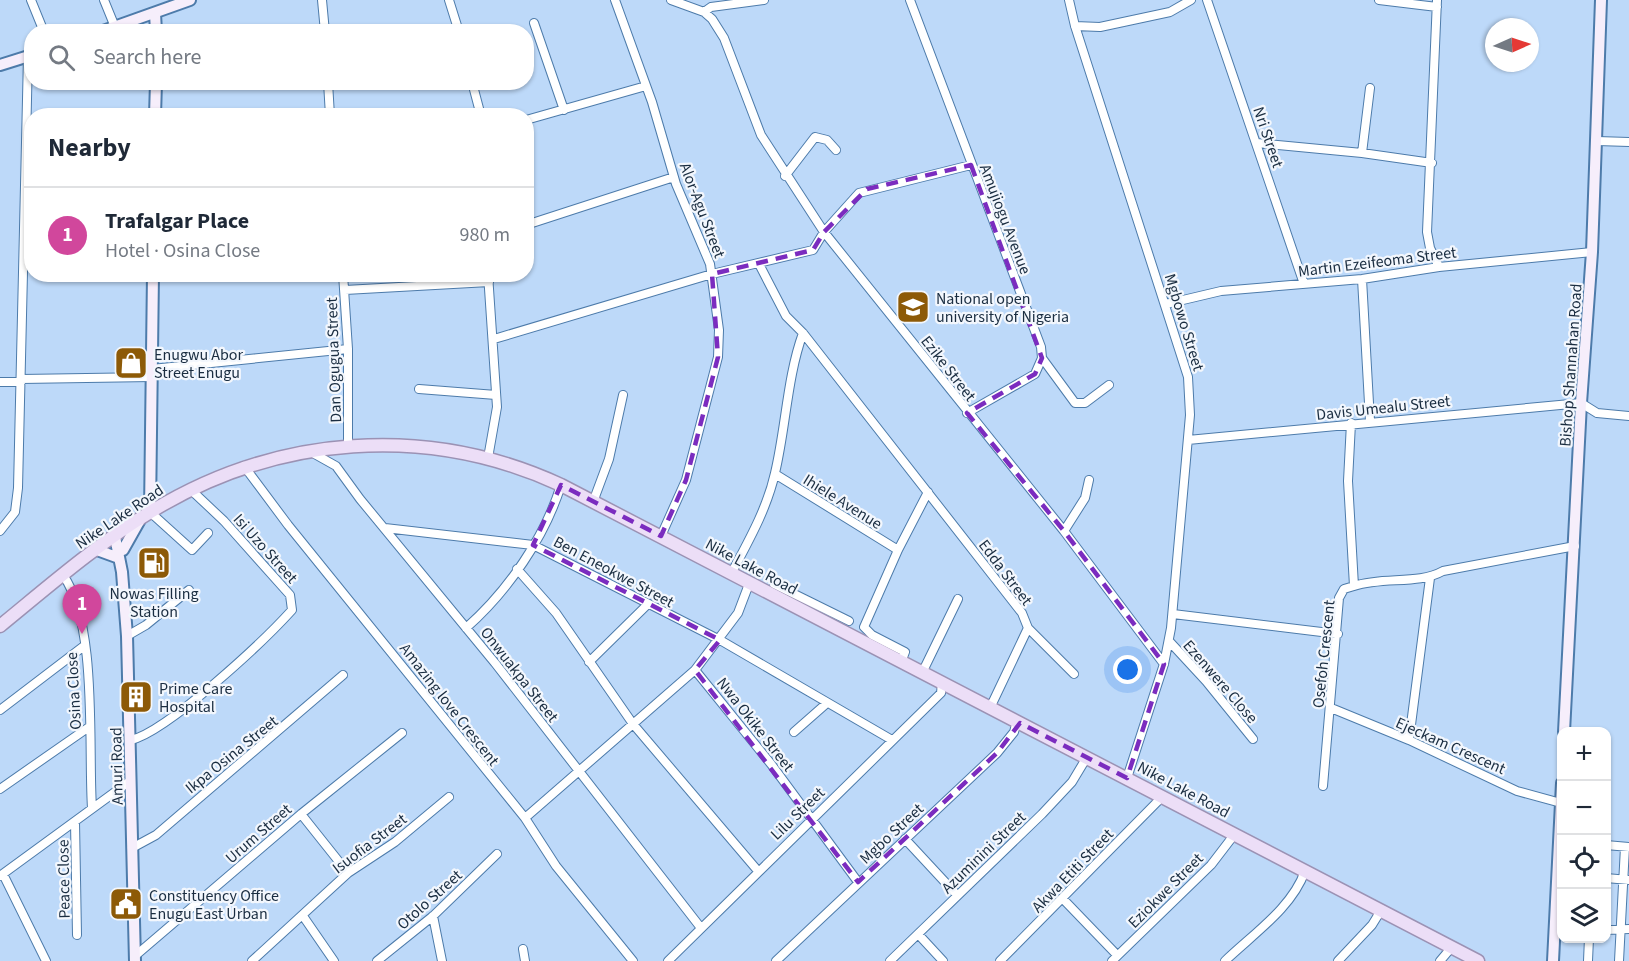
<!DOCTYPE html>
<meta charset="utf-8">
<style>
body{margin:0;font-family:"Source Sans 3",sans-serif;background:#f2f2f3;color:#1f2937}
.controls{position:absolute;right:18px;bottom:18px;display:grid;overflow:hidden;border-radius:12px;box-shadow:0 2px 4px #0004}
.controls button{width:54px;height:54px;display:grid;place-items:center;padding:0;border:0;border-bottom:2px solid #e0e1e3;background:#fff;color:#1f2937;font:30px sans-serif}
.compass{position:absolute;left:1485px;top:18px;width:54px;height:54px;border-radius:50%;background:#fff;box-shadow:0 2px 4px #0004;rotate:87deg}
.you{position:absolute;left:1128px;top:670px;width:21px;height:21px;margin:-15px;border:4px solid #fff;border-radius:50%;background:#1a73e8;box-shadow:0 0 0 9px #1a73e833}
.badge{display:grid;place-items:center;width:39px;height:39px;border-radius:50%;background:#8d5a07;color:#fff;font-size:20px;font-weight:700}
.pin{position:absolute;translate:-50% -50px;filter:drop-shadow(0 2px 3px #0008)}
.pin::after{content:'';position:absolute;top:32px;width:21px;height:18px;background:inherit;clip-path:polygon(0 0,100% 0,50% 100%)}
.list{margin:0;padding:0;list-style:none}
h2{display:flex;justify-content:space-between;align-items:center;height:78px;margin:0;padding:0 24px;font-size:26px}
h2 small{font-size:20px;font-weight:400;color:#747a83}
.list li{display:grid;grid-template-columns:39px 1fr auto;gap:18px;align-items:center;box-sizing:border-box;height:96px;padding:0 24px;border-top:2px solid #e0e1e3}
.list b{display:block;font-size:22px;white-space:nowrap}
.list p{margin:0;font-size:20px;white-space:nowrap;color:#747a83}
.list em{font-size:20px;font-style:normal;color:#747a83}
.icon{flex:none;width:33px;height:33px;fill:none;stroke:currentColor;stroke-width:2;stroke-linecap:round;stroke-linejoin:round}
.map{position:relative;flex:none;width:1629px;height:961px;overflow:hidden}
.search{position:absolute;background:#fff;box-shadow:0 2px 4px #0004;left:24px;top:24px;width:510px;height:66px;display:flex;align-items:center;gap:15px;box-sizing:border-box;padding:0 21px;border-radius:24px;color:#747a83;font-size:22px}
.panel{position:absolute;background:#fff;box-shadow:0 2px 4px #0004;left:24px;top:108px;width:510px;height:174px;border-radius:24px}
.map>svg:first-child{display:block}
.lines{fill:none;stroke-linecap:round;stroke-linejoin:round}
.minor-casing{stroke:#4d7baa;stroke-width:10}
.secondary-casing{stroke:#4d7baa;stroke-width:14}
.primary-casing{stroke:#9b92b4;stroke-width:15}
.minor{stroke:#fff;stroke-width:8}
.secondary{stroke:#f6eefb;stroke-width:10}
.primary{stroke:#ecdef7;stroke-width:12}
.marked{fill:none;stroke:#7b2cbf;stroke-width:4.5;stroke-dasharray:12 8;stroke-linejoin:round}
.labels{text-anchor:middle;stroke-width:4.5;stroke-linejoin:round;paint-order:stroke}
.street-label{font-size:16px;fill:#1a2d41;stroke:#f3f7fd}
.poi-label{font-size:16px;fill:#1a2d41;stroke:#f3f7fd;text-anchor:start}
</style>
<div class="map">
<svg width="1629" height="961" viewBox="0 0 1629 961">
<rect width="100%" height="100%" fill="#bdd9f9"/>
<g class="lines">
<g class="minor-casing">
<path id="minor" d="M31 0 44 32
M104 0 115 27
M322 0 325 32
M449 0 459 32
M615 0 652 102 676 184 710 264 719 330 718 357 686 480 661 536
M671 0 704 12 712 19 724 38 761 135 824 232 1064 531 1164 664
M910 0 1041 347 1042 358 1035 374 967 413
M1069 0 1075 26 1188 377 1190 415 1171 628 1164 664 1127 778
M1207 0 1304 284
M1379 0 1437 7
M1437 0 1427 232 1430 248 1439 267
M704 12 711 7 764 0
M534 23 564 110
M1075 26 1100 27 1170 12 1191 0
M328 82 330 116
M472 82 481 116
M526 120 646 86
M1597 141 1629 142
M1257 143 1362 153 1432 163
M1362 153 1370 88
M785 176 815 137 827 140 836 150
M526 225 674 177
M759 264 786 316 803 333 1022 613 1028 628 990 708
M343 274 348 349V444
M1362 279 1370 421
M345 290 489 282
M1166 304 1221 291 1362 279 1439 267 1592 252
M494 339 712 274 813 250 824 232 859 193 971 165
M1042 358 1075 403H1085L1109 385
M152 369 348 349
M21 379 152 377
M0 382H21
M419 389 496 395
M1188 440 1581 403 1597 413 1629 416
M311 452 336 466 360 499 495 663 701 928
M488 458 497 407 488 274
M244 466 288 525 525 818 556 866 633 961
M775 474 898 550
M593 502 609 459 623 395
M150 512 192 550 208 533
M385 528 533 545 720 640 892 740
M0 531 15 512 18 488 28 56
M1064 531 1085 498 1089 480
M517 569 556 613 633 724 758 871
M731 574C748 542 767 509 775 473 786 427 787 377 803 333
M63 575C98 624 88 747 92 808
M774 584 849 621
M1354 586C1384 576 1418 585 1443 571L1575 546
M1173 614 1338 634
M466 628C508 591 545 537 561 485
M1028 628 1074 674
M127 636 146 625 189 590
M1169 641 1206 681 1253 739
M589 662 648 604
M901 662 905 652 872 635 864 627 898 550 928 492
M695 670 771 764 858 882
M922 673 958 599
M1331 708 1409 740 1517 791 1561 803
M0 710 84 646
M794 732 827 703
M131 740C168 731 264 641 292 610L290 595 224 521 190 489
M1409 740 1430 578
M1323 786 1339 598 1344 589 1354 586 1348 481 1351 423
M0 789 89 727
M301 814 348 873
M525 818 695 670 738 613 749 584
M75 822 77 935
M905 839 957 895
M1606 845 1629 847
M132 848 156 835 343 675
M3 874 46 961
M0 876 130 781
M1606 878 1629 880
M1063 899 1117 955
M303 916 334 961
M433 916 442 961
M1606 930 1629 929
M918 934 943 961
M523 949 525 961
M135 956 301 814 402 733
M252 961 348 873 395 842 449 797
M377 961 433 916 497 854
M668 961 941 693 942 683
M776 961 997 753 1014 732 1017 721
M890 961 1042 814 1072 782 1087 757
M1000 961 1163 796
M1112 961 1211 865 1234 835
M1225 961C1253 934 1292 908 1305 871
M1338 961 1372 925 1380 912
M1440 961 1451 948
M1588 961 1589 938
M1619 961 1625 847"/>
</g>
<g class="secondary-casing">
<path id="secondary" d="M155 13 156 32
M100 32 190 0
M0 65 32 55
M155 116 156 82
M150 512 153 274
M115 537 122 572 127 636 135 961
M97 550 119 558
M123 550 141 518
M1564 732 1581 403 1592 252 1601 0
M1553 961 1562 783"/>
</g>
<g class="primary-casing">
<path id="primary" d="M0 626C49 586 98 543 152 511 277 435 427 423 561 485L1478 961"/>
</g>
<use href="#minor" class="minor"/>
<use href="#secondary" class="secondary"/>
<use href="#primary" class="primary"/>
</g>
<path class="marked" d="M971 165 1042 358 1035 374 967 413 1064 531 1164 664 1127 778 1020 723 997 753 858 882 695 670 720 640 533 545 561 485 661 536 686 480 718 357 712 274 813 250 824 232 867 189Z"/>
<defs>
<g id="school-square" transform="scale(1.725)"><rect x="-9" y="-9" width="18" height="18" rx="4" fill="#8d5a07" stroke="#f3f7fd"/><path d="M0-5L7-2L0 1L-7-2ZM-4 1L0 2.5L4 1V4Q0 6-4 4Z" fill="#fff"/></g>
<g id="shop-square" transform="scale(1.725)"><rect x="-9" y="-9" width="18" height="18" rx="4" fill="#8d5a07" stroke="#f3f7fd"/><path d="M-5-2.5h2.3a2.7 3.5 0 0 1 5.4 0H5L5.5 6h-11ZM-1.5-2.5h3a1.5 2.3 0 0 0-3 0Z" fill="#fff"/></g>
<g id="fuel-square" transform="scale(1.725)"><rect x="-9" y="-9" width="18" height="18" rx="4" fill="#8d5a07" stroke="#f3f7fd"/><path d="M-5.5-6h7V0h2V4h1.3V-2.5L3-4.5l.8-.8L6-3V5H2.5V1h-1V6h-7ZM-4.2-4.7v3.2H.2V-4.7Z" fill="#fff"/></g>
<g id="building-square" transform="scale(1.725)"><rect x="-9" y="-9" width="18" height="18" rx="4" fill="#8d5a07" stroke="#f3f7fd"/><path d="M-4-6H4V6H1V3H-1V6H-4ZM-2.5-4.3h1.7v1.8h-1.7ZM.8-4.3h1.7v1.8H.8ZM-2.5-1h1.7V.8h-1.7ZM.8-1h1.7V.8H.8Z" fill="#fff"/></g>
<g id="civic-square" transform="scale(1.725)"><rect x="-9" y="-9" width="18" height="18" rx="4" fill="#8d5a07" stroke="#f3f7fd"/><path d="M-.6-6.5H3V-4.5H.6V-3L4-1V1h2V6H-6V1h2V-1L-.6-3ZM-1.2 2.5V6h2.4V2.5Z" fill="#fff"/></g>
</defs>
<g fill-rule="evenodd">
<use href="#school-square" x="913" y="307"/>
<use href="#shop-square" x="131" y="363"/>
<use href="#fuel-square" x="154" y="563"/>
<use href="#building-square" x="136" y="697"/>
<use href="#civic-square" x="126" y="904"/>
</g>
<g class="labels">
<g class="street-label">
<text transform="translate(1269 137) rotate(71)" y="6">Nri Street</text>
<text transform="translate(703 210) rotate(69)" y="6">Alor-Agu Street</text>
<text transform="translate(1006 219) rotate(69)" y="6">Amujiogu Avenue</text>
<text transform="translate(1377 261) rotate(-7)" y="6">Martin Ezeifeoma Street</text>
<text transform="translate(1185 322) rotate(73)" y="6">Mgbowo Street</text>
<text transform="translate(333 360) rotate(-92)" y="6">Dan Ogugua Street</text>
<text transform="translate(1570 365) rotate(-86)" y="6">Bishop Shannahan Road</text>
<text transform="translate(949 368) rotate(52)" y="6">Ezike Street</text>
<text transform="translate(1383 407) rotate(-6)" y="6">Davis Umealu Street</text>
<text transform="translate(843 501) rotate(32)" y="6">Ihiele Avenue</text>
<text transform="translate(119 516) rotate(-34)" y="6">Nike Lake Road</text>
<text transform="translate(266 548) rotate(48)" y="6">Isi Uzo Street</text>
<text transform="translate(752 566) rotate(28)" y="6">Nike Lake Road</text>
<text transform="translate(614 571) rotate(28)" y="6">Ben Eneokwe Street</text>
<text transform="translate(1006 572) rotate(53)" y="6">Edda Street</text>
<text transform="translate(1323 654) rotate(-84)" y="6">Osefoh Crescent</text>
<text transform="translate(520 674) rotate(52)" y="6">Onwuakpa Street</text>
<text transform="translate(1221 681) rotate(49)" y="6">Ezenwere Close</text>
<text transform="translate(73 691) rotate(-93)" y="6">Osina Close</text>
<text transform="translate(450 704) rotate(52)" y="6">Amazing love Crescent</text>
<text transform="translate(756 724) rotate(52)" y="6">Nwa Okike Street</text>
<text transform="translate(1451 745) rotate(24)" y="6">Ejeckam Crescent</text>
<text transform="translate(231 754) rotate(-39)" y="6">Ikpa Osina Street</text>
<text transform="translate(116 766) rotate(-91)" y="6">Amuri Road</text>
<text transform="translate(1184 789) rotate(28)" y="6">Nike Lake Road</text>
<text transform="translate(797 813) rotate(-44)" y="6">Lilu Street</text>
<text transform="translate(258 833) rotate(-41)" y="6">Urum Street</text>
<text transform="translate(891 833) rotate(-43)" y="6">Mgbo Street</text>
<text transform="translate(369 843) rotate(-37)" y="6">Isuofia Street</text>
<text transform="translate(983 852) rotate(-44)" y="6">Azuminini Street</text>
<text transform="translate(1072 870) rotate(-46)" y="6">Akwa Etiti Street</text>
<text transform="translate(63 879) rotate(-91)" y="6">Peace Close</text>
<text transform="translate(1165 890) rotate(-45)" y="6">Eziokwe Street</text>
<text transform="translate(429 899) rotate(-42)" y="6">Otolo Street</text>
</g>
<g class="poi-label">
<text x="936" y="304">National open<tspan x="936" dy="18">university of Nigeria</tspan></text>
<text x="154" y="360">Enugwu Abor<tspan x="154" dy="18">Street Enugu</tspan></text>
<text x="154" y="599" text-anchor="middle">Nowas Filling<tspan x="154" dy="18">Station</tspan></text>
<text x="159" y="694">Prime Care<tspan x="159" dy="18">Hospital</tspan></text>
<text x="149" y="901">Constituency Office<tspan x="149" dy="18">Enugu East Urban</tspan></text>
</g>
</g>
</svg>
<div class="controls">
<button>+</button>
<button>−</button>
<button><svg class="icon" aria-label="locate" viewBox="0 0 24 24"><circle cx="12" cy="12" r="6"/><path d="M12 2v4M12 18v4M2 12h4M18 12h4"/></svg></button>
<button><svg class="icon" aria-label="layers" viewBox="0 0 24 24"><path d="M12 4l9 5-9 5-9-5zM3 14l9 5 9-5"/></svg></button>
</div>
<svg class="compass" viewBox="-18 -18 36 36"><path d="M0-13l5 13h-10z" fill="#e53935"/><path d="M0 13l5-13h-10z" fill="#747a83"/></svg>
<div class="you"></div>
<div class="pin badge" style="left:82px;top:634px;background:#d1479c">1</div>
<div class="search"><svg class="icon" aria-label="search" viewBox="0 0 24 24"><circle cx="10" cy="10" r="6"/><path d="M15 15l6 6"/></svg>Search here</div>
<section class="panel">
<h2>Nearby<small></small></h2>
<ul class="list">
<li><span class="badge" style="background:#d1479c">1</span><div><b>Trafalgar Place</b><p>Hotel · Osina Close</p></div><em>980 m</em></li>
</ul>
</section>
</div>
